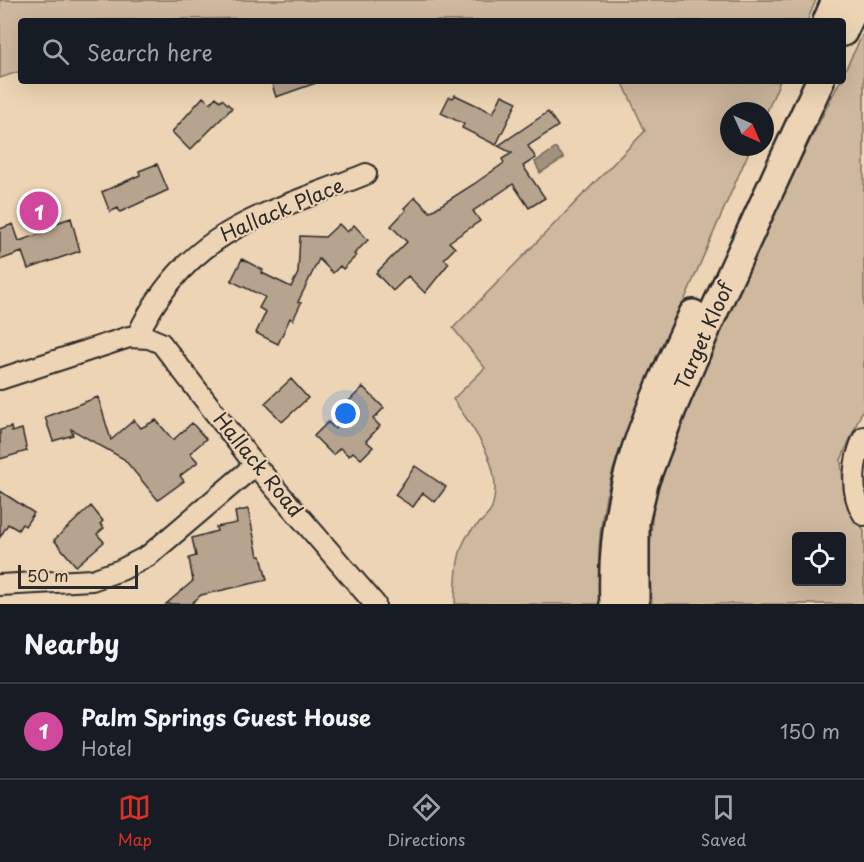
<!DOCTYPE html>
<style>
body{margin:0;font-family:"Playpen Sans",sans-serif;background:#20242c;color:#f1f3f6}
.controls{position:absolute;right:18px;bottom:18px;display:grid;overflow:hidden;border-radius:6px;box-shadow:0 6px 24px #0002}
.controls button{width:54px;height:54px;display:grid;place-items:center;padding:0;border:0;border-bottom:2px solid #363941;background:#171b24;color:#f1f3f6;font:30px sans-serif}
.compass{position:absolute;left:720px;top:102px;width:54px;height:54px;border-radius:50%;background:#171b24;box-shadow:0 6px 24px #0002;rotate:135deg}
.scale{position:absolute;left:18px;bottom:15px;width:120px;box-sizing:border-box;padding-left:6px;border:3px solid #2b2b2b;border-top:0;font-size:16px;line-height:21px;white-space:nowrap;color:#2b2b2b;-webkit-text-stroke:4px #edd4b4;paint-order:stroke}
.you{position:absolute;left:346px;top:414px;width:21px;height:21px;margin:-15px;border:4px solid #fff;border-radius:50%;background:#1a73e8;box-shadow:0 0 0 9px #1a73e833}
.badge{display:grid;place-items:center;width:39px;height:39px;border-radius:50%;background:#d93025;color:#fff;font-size:20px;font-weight:700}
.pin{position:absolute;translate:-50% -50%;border:3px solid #fff;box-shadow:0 2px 6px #0006}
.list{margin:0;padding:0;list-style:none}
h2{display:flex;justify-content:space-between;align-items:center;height:78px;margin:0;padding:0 24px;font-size:26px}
h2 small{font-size:20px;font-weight:400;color:#9ea1a6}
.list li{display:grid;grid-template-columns:39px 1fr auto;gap:18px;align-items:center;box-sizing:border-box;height:96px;padding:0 24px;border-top:2px solid #363941}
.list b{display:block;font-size:22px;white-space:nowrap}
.list p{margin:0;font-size:20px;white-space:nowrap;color:#9ea1a6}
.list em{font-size:20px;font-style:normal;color:#9ea1a6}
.icon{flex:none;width:33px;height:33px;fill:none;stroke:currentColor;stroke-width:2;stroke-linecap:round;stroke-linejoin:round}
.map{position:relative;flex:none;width:864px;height:604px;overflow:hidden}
.search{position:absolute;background:#171b24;box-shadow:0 6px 24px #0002;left:18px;right:18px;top:18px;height:66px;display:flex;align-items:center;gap:15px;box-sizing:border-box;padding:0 21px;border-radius:6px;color:#9ea1a6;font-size:22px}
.sheet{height:174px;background:#171b24}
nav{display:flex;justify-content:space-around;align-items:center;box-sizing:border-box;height:84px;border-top:2px solid #363941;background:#171b24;font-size:16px;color:#9ea1a6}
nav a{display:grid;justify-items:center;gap:3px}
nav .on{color:#d93025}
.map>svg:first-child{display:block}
.green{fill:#ceb89e;stroke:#7c7264;stroke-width:1.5;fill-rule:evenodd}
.water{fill:#a1917e;stroke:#72685d;stroke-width:1.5}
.building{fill:#b7a48e;stroke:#2b2b2b;stroke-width:1.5}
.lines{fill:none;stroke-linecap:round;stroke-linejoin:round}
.minor-casing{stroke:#2b2b2b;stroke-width:24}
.secondary-casing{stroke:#2b2b2b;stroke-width:32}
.minor{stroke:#edd4b4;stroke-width:20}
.secondary{stroke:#edd4b4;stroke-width:27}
.labels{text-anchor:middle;stroke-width:4.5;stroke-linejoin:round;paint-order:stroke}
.street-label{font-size:20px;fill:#2b2b2b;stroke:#edd4b4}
</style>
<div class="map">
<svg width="864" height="604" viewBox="0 0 864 604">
<rect width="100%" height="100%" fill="#edd4b4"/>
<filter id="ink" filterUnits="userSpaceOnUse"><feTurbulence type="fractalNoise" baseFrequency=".0167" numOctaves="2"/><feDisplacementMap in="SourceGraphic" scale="12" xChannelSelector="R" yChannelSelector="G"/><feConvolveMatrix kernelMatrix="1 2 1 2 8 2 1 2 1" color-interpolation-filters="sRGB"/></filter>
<g filter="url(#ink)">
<path class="green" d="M0 0H816L807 21H293L263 18 21 21V71L0 78Z
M864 32V407L841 460 844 496 864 531V604H652L649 565 653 504 668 452 771 218 840 81H843V74ZM796 536H842V582H796Z
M622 81H780L765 116V111H729V147H751C724 208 698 269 671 331 629 425 588 497 601 604H455C456 582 455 550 470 532 476 525 489 517 492 508 505 467 474 430 453 399L485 368 453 328 645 131Z"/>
<path class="water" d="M556 148 564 158 540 173 535 162Z"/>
<path class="building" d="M271 81H316V83L276 97Z
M455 95 493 113 502 95 517 102 496 145 462 128 464 124 441 113 449 97 453 98Z
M203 97 210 103 216 97 220 101 222 99 232 108 190 150 172 132Z
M548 112 558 126 528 146 536 158 523 166 545 198 529 208 513 184 473 211 480 221 449 242 455 248 444 259 449 263 425 293 408 276 393 291 376 273 407 242 391 226 406 210 404 208 415 197 430 212 474 184 504 163 502 159 512 153 498 146Z
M157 164 168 190 120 212 118 208 110 212 102 192 140 175 139 171Z
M71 218 80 251 28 269 22 252 0 260V229L13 224 19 241 43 233 41 228Z
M339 224 347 232 354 225 368 240 354 254 356 256 343 269 340 266 333 273 319 259 298 302 301 303 293 320 290 318 278 344 256 333 266 312 259 308 265 297 231 281 242 259 263 270 262 273 291 287 298 273 300 236 325 237Z
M291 379 308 398 282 422 265 403Z
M363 387 384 408 373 419 380 426 366 441 373 447 361 459 353 452 349 456 340 448 333 455 314 436 328 422 335 429 355 409 348 402Z
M98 397 111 440 134 420 141 428 156 420 173 440 192 423 206 439 190 453 198 462 180 476 184 481 158 500 124 459 71 429 73 435 53 441 45 417Z
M11 427 12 432 22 429 27 451 0 459V430Z
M415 466 446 487 435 502 423 493 413 507 395 495Z
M0 491 34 513 25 526 22 524 18 530 8 524 0 537Z
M91 506 103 521 100 524 104 528 97 534 104 542 76 566 54 540Z
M248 509 258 556H261L267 580 201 595 191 604H166L193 581 189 558 196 556 192 538 217 531 216 527 237 523 235 512Z"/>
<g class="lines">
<g class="minor-casing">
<path id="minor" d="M137 336C188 228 265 215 366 174
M0 379 129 337 149 338 161 343 255 465 375 604
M864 437C853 460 849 493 864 515
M0 585 92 580 121 570 148 556 255 465"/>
</g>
<g class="secondary-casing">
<path id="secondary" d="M827 21 836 0
M843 32 858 0
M614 604C609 489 647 415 693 314
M635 604V522L644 483 672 409 710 320 820 81"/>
</g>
<use href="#minor" class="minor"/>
<use href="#secondary" class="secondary"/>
</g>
</g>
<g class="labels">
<g class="street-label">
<text transform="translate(282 210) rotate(-23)" y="7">Hallack Place</text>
<text transform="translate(704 336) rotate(-66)" y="7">Target Kloof</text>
<text transform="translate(258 465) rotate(51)" y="7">Hallack Road</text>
</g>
</g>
</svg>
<div class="controls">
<button><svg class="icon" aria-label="locate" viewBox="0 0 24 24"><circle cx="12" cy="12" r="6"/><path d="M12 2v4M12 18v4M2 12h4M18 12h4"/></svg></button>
</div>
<svg class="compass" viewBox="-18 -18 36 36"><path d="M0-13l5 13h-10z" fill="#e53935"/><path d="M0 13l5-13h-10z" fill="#9ea1a6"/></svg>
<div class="scale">50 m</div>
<div class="you"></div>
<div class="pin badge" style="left:39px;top:211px;background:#d1479c">1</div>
<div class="search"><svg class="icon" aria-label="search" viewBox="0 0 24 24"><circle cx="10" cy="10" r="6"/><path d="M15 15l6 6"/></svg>Search here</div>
</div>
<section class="sheet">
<h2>Nearby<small></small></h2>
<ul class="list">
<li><span class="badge" style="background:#d1479c">1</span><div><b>Palm Springs Guest House</b><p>Hotel</p></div><em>150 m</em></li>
</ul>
</section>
<nav>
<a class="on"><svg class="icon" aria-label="map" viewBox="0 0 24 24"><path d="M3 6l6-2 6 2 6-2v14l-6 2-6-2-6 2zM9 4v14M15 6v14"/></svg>Map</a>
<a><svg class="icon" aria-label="directions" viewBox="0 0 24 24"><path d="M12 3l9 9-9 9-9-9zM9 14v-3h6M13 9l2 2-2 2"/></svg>Directions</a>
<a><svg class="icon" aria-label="saved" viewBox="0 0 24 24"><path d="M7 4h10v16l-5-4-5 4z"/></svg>Saved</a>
</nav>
